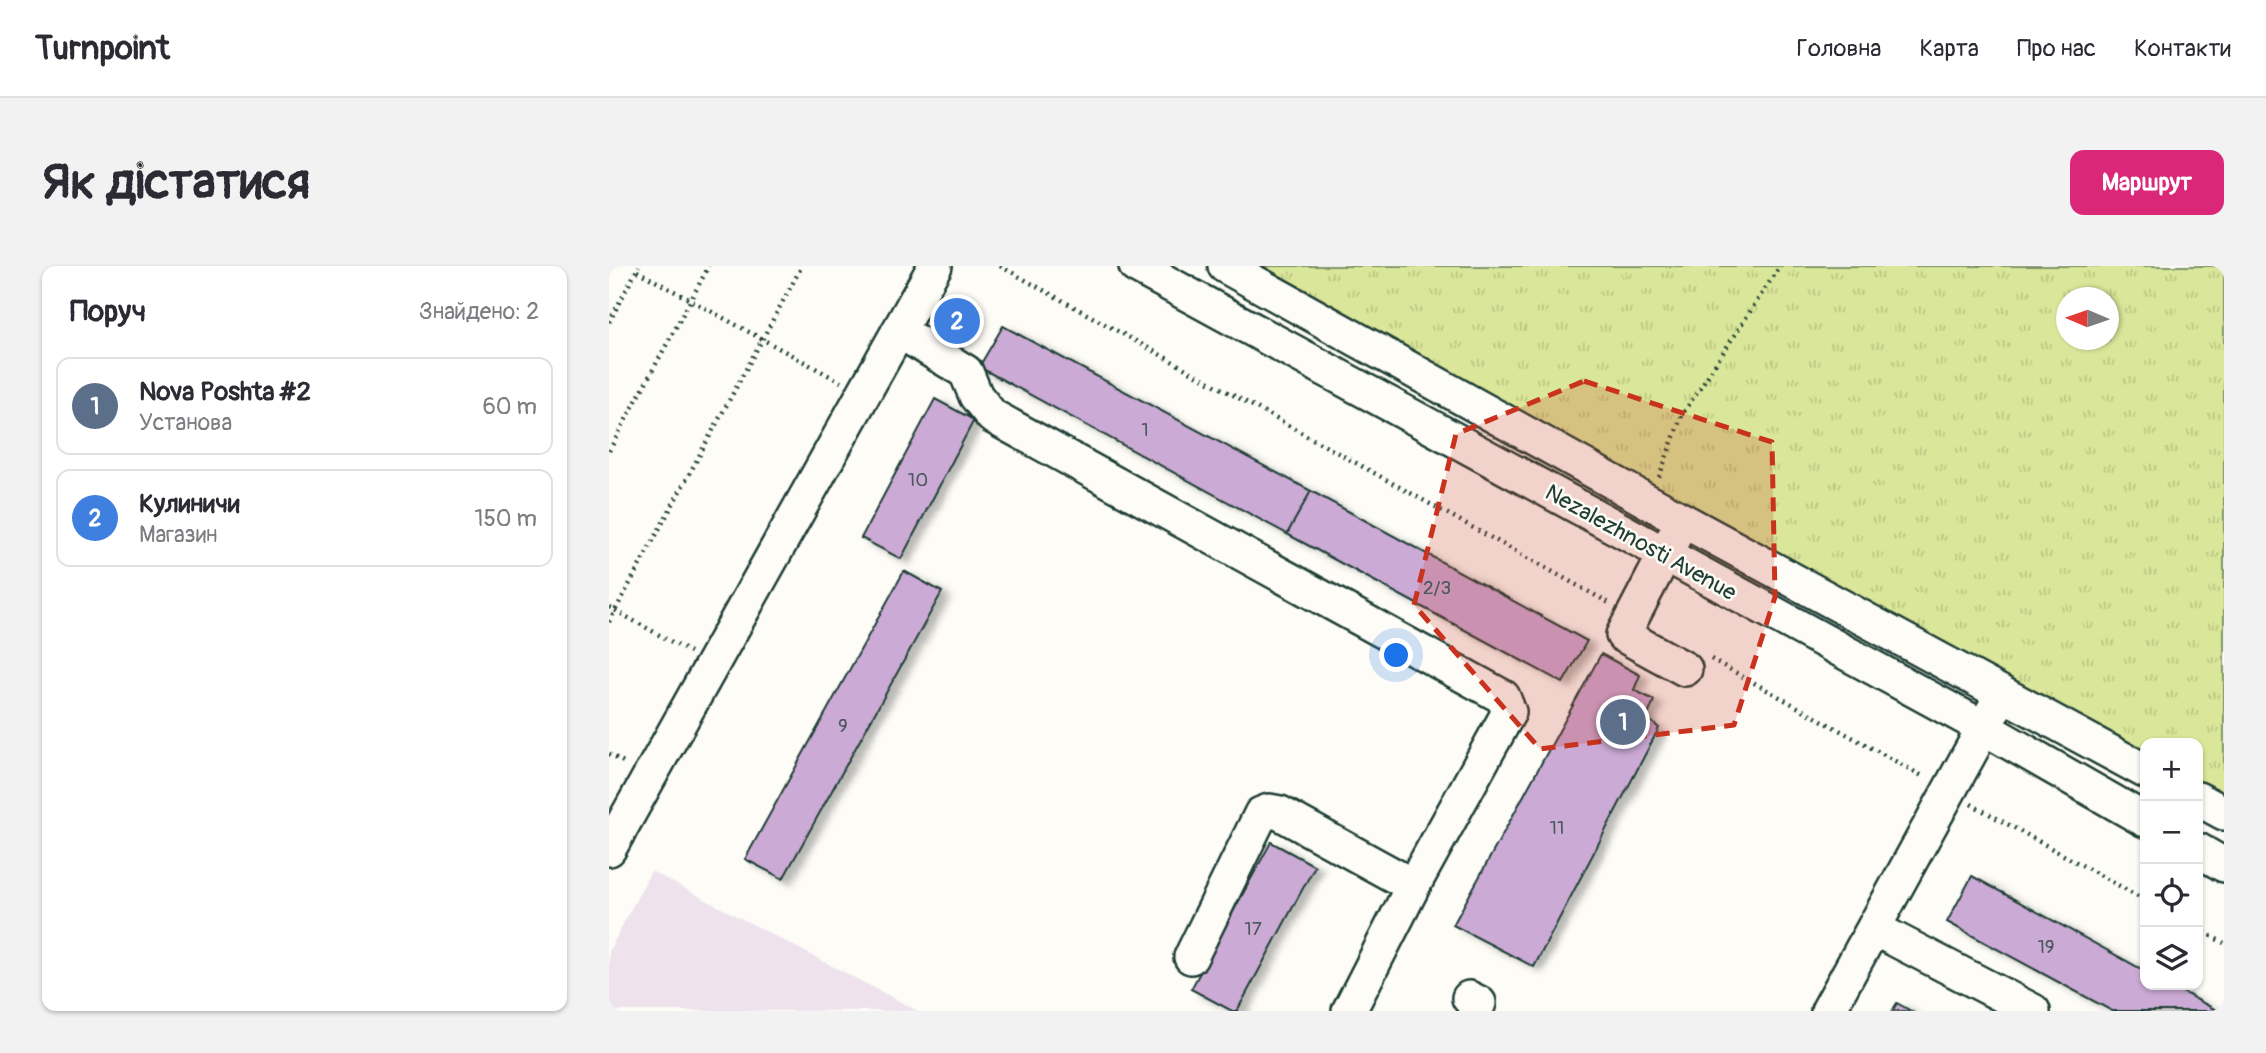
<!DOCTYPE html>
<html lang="uk">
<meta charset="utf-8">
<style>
body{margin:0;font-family:Pangolin,sans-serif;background:#f2f2f3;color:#2b2b33}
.controls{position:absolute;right:21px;bottom:21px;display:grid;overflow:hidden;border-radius:14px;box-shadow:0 2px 5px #0004}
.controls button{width:63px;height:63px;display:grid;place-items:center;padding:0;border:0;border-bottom:2px solid #e1e1e2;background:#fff;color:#2b2b33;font:35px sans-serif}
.compass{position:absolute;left:1447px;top:21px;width:63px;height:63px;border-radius:50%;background:#fff;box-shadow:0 2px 5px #0004;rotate:272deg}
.you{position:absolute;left:788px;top:390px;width:24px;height:24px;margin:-18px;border:5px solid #fff;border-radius:50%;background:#1a73e8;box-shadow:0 0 0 10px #1a73e833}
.badge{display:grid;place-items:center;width:46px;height:46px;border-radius:50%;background:#db2777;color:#fff;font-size:23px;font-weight:700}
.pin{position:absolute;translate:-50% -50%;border:4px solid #fff;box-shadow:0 2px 7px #0006}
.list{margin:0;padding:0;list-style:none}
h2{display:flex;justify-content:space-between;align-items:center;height:91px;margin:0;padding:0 28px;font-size:30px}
h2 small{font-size:23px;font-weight:400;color:#7c7c81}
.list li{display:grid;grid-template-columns:46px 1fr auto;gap:21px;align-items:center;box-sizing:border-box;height:98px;margin:0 14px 14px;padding:0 14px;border:2px solid #e1e1e2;border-radius:14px}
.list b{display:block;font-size:26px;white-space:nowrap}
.list p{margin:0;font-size:23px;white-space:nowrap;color:#7c7c81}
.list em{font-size:23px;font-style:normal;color:#7c7c81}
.icon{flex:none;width:38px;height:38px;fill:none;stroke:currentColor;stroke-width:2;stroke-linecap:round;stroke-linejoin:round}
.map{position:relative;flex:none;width:1615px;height:745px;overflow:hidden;border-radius:14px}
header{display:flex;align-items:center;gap:42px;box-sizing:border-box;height:98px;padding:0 35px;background:#fff;border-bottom:2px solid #e1e1e2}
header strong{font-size:33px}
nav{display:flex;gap:38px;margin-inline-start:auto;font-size:24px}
.intro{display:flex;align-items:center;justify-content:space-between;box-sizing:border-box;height:168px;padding:0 42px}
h1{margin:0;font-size:49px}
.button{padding:18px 32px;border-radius:14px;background:#db2777;color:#fff;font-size:24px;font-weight:700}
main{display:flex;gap:42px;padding:0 42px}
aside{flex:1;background:#fff;border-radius:14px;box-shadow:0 2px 5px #0004}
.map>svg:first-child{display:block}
.built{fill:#eee3ed}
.grass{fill:url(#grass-tufts);stroke:#7c9266;stroke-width:2;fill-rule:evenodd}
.building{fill:#cbaad5;stroke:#1f3d34;stroke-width:2;filter:url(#shadow)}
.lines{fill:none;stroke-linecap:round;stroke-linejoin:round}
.minor-casing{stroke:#1f3d34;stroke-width:38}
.path{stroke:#1f3d34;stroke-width:4.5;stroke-dasharray:2 5;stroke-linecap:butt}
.minor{stroke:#fdfcf7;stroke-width:33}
.marked{fill:#c8321e;fill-opacity:0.2;stroke:#c8321e;stroke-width:5;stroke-dasharray:14 9;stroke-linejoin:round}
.labels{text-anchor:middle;stroke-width:5;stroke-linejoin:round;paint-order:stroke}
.number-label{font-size:19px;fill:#4a585c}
.street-label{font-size:23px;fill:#1f3d34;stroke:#fdfcf7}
</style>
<header>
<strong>Turnpoint</strong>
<nav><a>Головна</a><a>Карта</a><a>Про нас</a><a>Контакти</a></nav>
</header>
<div class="intro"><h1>Як дістатися</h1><a class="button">Маршрут</a></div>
<main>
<aside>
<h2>Поруч<small>Знайдено: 2</small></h2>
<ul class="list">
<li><span class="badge" style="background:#5c6f8a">1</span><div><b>Nova Poshta #2</b><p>Установа</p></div><em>60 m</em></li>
<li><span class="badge" style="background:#3f7fe0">2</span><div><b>Кулиничи</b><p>Магазин</p></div><em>150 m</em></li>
</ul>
</aside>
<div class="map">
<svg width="1615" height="745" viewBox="0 0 1615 745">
<defs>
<pattern id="grass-tufts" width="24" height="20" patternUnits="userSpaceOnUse" patternTransform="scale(1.75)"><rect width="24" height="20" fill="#dae699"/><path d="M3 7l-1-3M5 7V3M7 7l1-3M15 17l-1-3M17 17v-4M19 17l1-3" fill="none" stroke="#bbc684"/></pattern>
<filter id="shadow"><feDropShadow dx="8" dy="4.5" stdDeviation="3.5" flood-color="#0004"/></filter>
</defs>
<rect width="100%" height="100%" fill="#fdfcf7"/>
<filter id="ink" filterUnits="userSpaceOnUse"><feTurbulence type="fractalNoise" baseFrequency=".0143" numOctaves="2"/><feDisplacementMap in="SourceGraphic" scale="14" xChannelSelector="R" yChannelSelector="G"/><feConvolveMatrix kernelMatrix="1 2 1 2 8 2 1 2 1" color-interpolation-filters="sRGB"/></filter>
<g filter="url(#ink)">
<path class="built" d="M42 605 309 745H0V685Z"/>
<path class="grass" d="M620 0H1615V541L1589 527V477H1536V499ZM1458 32H1500V74H1458Z"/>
<path class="building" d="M343 43 361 53 353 67 336 57Z
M394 60 702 225 678 268 370 101Z
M326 133 365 154 292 293 252 272Z
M702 225 978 375 954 417 678 268Z
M295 305 333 326 174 613 136 593Z
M992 388 1031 409 1025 424 1045 434 1038 452 1050 462 925 701 844 659Z
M662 576 706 600 628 745H623L582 723Z
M1363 610 1536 705V719H1561L1609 745H1503L1338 656Z
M1288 737 1302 745H1283Z"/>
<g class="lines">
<g class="minor-casing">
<path id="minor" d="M527 0 1377 463 1536 554
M616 0 1040 236 1536 505
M290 65 357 106 367 130 383 150 894 431 900 446 804 620 740 745
M1066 269 1014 369 1076 403
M1589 533 1615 547
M0 583 326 0
M1589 584 1615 599
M1266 663 1424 745
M582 691 652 548 660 545 671 547 804 620
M860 732 870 737 866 745
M1219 745 1385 443"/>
</g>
<path class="path" d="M391 0 1000 337
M28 5 232 116
M0 56 30 0
M0 185 100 0
M1050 211 1073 149 1171 0
M0 341 81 386
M0 356 193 0
M1102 393 1315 511
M0 488 18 498
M1362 538 1536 634
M1589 663 1615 677"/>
<use href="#minor" class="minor"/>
</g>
</g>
<path class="marked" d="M975 115 1163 176 1166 331 1125 459 931 483 805 339 847 168Z"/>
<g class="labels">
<g class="number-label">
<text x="536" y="170">1</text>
<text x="309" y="220">10</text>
<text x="828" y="328">2/3</text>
<text x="234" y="466">9</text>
<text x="948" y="568">11</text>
<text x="644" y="669">17</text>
<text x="1437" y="687">19</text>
</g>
<g class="street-label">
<text transform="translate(1032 276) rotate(29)" y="8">Nezalezhnosti Avenue</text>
</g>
</g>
</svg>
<div class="controls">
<button>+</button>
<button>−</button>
<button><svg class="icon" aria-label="locate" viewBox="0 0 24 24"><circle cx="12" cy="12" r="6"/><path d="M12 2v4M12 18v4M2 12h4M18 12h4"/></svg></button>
<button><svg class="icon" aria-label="layers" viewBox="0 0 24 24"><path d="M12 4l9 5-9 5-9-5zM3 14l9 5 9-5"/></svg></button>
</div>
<svg class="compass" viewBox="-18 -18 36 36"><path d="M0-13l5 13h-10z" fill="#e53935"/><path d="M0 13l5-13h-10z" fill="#7c7c81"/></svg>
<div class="you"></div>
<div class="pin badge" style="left:1014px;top:456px;background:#5c6f8a">1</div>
<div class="pin badge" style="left:348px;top:55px;background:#3f7fe0">2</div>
</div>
</main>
